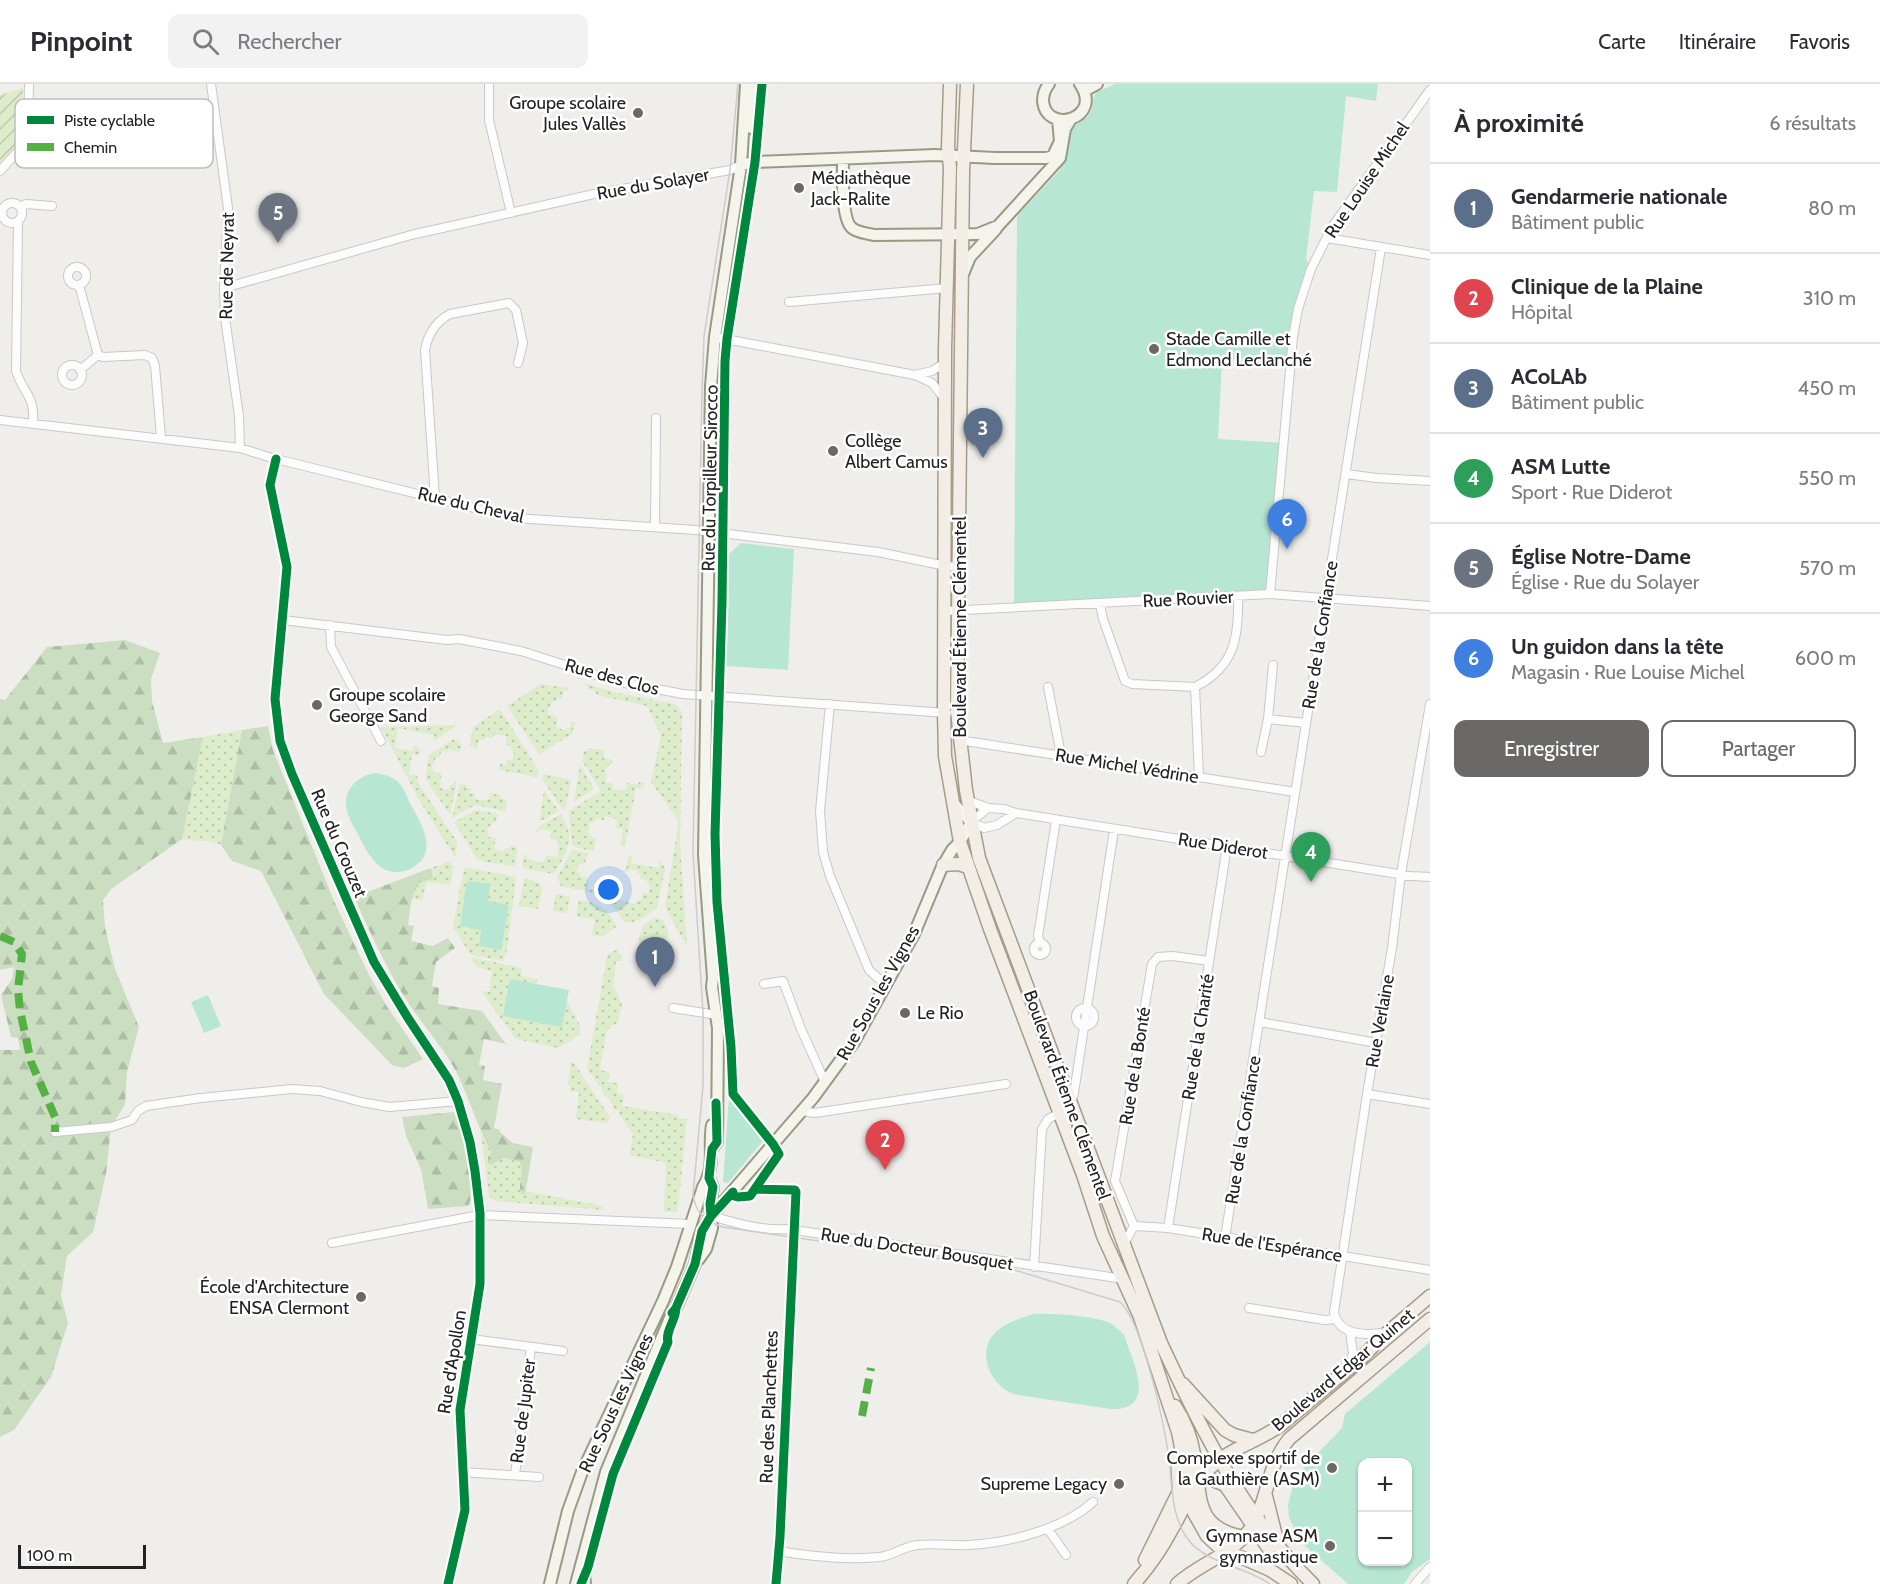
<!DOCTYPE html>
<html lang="fr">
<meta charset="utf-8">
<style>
body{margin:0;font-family:Cabin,sans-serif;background:#f2f2f3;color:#2b2b33}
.controls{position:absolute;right:18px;bottom:18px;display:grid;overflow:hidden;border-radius:12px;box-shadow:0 2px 4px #0004}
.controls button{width:54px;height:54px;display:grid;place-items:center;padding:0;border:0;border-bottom:2px solid #e1e1e2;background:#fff;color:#2b2b33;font:30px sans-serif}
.scale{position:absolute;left:18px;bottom:15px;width:128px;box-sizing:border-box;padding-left:6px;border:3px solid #222;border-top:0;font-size:16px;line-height:21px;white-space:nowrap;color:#222;-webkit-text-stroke:4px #fff;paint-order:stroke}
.you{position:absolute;left:609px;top:806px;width:21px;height:21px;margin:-15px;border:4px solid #fff;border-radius:50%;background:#1a73e8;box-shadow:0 0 0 9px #1a73e833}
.badge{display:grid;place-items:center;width:39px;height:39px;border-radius:50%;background:#6a6968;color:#fff;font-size:20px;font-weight:700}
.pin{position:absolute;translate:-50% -50px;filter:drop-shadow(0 2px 3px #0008)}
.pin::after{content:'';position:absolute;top:32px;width:21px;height:18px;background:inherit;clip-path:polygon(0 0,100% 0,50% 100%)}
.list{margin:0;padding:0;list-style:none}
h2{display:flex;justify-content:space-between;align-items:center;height:78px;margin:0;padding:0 24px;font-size:26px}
h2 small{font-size:20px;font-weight:400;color:#7c7c81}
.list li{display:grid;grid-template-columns:39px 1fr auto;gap:18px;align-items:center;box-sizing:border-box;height:90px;padding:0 24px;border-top:2px solid #e1e1e2}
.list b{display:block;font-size:22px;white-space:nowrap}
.list p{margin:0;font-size:20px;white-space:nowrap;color:#7c7c81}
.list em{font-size:20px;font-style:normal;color:#7c7c81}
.actions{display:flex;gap:12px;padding:18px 24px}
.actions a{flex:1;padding:14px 0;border:2px solid #6a6968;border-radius:12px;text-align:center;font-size:21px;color:#6a6968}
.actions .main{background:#6a6968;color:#fff}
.icon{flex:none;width:33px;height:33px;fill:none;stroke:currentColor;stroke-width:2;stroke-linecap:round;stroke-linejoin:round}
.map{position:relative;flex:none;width:1430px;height:1500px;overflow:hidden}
header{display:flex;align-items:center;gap:36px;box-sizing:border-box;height:84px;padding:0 30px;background:#fff;border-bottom:2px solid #e1e1e2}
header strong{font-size:28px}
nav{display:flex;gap:33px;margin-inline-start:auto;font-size:21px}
.search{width:420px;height:54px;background:#f2f2f3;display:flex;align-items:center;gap:15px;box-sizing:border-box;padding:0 21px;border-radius:12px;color:#7c7c81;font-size:22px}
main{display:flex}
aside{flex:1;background:#fff}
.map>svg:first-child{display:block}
.grass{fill:url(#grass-dots)}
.forest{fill:url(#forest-firs)}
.garden{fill:url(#garden-furrows)}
.pitch{fill:#b7e6d2;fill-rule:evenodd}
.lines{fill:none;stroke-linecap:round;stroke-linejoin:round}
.street-casing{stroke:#c9c8c7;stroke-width:10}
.secondary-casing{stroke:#999a82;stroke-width:14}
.primary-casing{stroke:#a79c86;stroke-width:15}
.street{stroke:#fdfcfc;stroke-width:8}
.secondary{stroke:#f4f4ed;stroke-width:10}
.primary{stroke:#f3ede7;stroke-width:12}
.tram{stroke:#ccc;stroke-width:1.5}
.quiet{stroke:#55b145;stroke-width:8;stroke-dasharray:15 8;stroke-linecap:butt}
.cycleway-casing{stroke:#fff;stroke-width:13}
.cycleway{stroke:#00873e;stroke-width:9}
.poi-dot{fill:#6a6968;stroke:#fff;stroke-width:2}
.labels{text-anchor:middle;stroke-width:5;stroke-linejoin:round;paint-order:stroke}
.poi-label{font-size:18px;fill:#222;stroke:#fff;text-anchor:end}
.street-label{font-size:18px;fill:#222;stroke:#fff}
.key{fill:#fff;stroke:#bdbdbd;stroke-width:1.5}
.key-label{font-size:16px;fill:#222}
</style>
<header>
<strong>Pinpoint</strong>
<div class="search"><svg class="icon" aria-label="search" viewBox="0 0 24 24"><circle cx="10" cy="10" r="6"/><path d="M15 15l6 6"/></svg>Rechercher</div>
<nav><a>Carte</a><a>Itinéraire</a><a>Favoris</a></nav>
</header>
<main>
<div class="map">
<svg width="1430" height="1500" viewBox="0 0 1430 1500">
<defs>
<pattern id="grass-dots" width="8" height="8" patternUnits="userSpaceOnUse" patternTransform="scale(1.5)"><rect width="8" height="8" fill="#ddeccb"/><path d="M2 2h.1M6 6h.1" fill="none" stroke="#bdcaae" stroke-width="1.8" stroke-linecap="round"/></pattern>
<pattern id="forest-firs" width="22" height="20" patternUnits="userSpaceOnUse" patternTransform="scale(1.5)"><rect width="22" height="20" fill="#cbdec1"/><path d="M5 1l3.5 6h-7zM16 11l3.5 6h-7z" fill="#aebea6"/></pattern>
<pattern id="garden-furrows" width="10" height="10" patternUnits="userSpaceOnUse" patternTransform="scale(1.5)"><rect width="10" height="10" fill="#ddeccb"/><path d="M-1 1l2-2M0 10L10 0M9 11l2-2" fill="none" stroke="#bdcaae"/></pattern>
</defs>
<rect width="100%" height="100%" fill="#f0eeeb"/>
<path class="grass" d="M583 599 618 609 675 620 682 628 680 761 687 863 665 823 678 741V736L651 698 661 652 647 622 597 611 592 605 590 606Z
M541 600 568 604V607L564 606 562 615 557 614 555 618H552L548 627 549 631 557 633 556 644 566 646 567 643 570 644 571 638H575L572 650 539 670 507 622Z
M500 625 539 687 536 693 499 686 500 680 506 681 507 676 512 677 514 667 511 666V663L505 661 507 652 495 650 493 654 486 653 485 656H479L477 666 470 661 473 643Z
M457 641 434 657V651L398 644 395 664 412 667 414 661 419 664 420 671 412 670 409 690 417 691 419 700 456 756 457 761 456 772H454L418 714 381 643Z
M242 646 221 761C206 754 196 759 182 755L203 653Z
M453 655 459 657 461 663 459 668 448 665 447 668 441 667 440 674 436 673 432 683 434 688 441 689 440 704 449 706 450 701H453L454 697 457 698 450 731 425 694 429 671Z
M587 664 604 666V674L613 676V680H609L608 683H606L604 689 607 690 605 698 613 700V706H626L627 699 638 701 639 698H644L643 705 636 704 625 763 621 762 623 745 616 744 617 735 605 732 604 736 596 735 595 738H590L588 749H590V752L596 754 594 767 577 764 572 761 569 727 601 707 582 677 584 667H587Z
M580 680 594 705 574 718Z
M544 690 571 696 566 723 562 725 542 695Z
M460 700 467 701 466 704 471 705 470 709 475 710 474 714 478 715V716H488L490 709 500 711V714L507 716 505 727 475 721 452 734Z
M544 707 559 727 539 738Z
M476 726 498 730 495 739H492L490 743H488V753L496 754 494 763 496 766 504 767 505 764H510V762L518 764 515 783 481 777 477 775 454 738Z
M561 730C577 754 567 768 554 790L522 784 524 771H527L526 775 535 776V778H544L546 771 557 773 559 761H557V756L550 755 551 747 540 745 538 748H536L539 742Z
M572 766 589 769 584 780 581 779 578 782 577 788 580 789V792L588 794V805L595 807 597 800 599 801 600 797 612 799 611 803 618 804 617 815 635 820 636 817H641L642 809 648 810 650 801 647 800 648 797 640 795 641 790 637 789V786L630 785 628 788H622L627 782 628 773 632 771 631 779 658 784 660 777 662 778 665 785 657 824C647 831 636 841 624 838 603 806 597 810 561 802L557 793Z
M450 777 453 782 451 801 427 798 422 816 413 814 418 798 433 795 431 784Z
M464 783 516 793 507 866 503 877 471 871 453 843Z
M524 794 538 798 542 804 538 825 519 822Z
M556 810 570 813 567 829 553 827Z
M579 816C597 819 610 824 616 843L601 853 592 851 595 836 576 832Z
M654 834 663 836 668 847V853L657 865 639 862C640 847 640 840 654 834Z
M616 866 620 869 621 877H616L613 902 622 920 618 938 607 946 600 986 609 988 608 998 618 999 617 1009 624 1011 622 1022 678 1031V1034L687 1035 678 1125 676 1128H664L666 1079 630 1071 633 1050 619 1031V1027L614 1026 610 1015C605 1013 601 1008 602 1003L599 1002 594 995V991L591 990 587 985 607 872 609 869Z
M470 873 522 884 521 892 537 895 536 900 510 895 562 943 567 915C569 928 582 936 580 949L575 954 558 964 516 955 481 907 489 908 492 887 477 883Z
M571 978 574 979 610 1033 607 1039 576 1035 579 1008 570 1007V1002L568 1000Z
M481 1049 492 1069 490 1080 505 1074 520 1078 523 1083 519 1104 525 1111 526 1107 593 1120 601 1122 604 1126 495 1117 489 1112Z"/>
<path class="forest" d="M125 556 160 569 151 595 152 617 163 659 203 653 182 755 111 805 103 816 105 843 115 885 139 943 127 988 125 1021 111 1043 106 1090 93 1148 67 1172 61 1211 68 1239 51 1293 14 1346 0 1353V966H20L18 954 11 953 1 911 12 895 14 883 0 886V615L5 616 47 563Z
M268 642 273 666 334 817 367 887 386 921 423 975 404 984 392 981 324 910 261 787 232 777 221 761 242 646Z
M431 784 433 795 418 799 411 819 408 841 414 842 411 857 433 862 448 854 455 864 436 878 432 902 439 904 438 920 482 927 506 960 484 955 479 981 485 982 483 996 502 1000 494 1044 500 1046V1048L513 1059 533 1063 525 1111 521 1109C517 1098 525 1088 520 1078L505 1074 489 1081 488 1073 492 1069C475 1040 468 1006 450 977 437 956 420 937 407 917 386 884 370 848 354 813Z
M454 1028C463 1053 476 1095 469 1122L428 1125 421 1085 406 1052 402 1033Z"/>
<path class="garden" d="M23 4 21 59 15 68 0 81V11Z"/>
<path class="pitch" d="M1115 0H1378L1376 17 1346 12 1337 108 1314 107 1306 175 1311 185 1298 225 1291 279 1222 277 1218 355 1285 359 1270 510 1014 525 1017 132 1059 87 1064 79 1071 45 1088 32 1092 25 1094 12 1097 8Z
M741 459 794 465 788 586 726 582 729 470Z
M376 689C384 691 391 692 397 697 404 703 407 713 411 721 422 740 440 771 410 785 383 797 369 773 359 752 355 744 349 736 347 727 342 707 356 692 376 689Z
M467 797 490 800 488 817 509 821 501 866 479 862 481 846 460 842Z
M510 895 569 906 562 943 503 932Z
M208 911 221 942 204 949 191 918Z
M729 1013 764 1053 762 1058 728 1099 723 1098Z
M1034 1230C1052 1229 1094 1232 1110 1239 1115 1242 1120 1247 1124 1251 1132 1276 1159 1326 1111 1325L1018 1311C992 1306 974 1268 996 1248 1006 1238 1021 1234 1034 1230Z
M1430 1258V1475L1412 1488 1404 1500H1348L1303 1460 1289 1434 1288 1421 1295 1393 1342 1344 1345 1330ZM1362 1378H1408V1478H1362Z"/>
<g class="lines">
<g class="street-casing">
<path id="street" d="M211 0 228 124 224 204 225 234 239 332 240 364
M489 0V36L511 129
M0 87 28 56 29 0
M2 129a10 10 0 1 1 20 0a10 10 0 1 1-20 0Z
M21 123 26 120 52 122
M18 138 16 287C24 311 35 311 33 339
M1327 154 1430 171
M68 192a9 9 0 1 1 18 0a9 9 0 1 1-18 0Z
M79 201 98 271 103 273 145 271 152 274 155 282 161 353
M224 204 411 151 594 110 730 86 741 81
M789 218 947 204
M715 253 915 291 932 299 944 314
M62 291a10 10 0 1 1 20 0a10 10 0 1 1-20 0Z
M80 286 98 271
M915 291 932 287 946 278
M0 336 240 364 272 374 515 434 696 446 878 468 946 482 959 483
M276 375 270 401 287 483 275 615 280 657 292 690 374 878 408 934 449 996 458 1017 470 1058 475 1087 480 1129V1200L460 1326 465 1426 448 1500
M1346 390 1377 394 1430 397
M435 414 425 266C428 250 435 238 450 230L509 219 516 226 523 259 518 279
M655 443 656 334
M1270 510 1293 253 1298 225 1311 185 1332 143 1430 6
M1100 520 1103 535 1125 597 1132 600 1195 603
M945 527 1270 510 1430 522
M283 536 447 556 459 555 521 567 615 597 683 610 947 629
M330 541 331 563 381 657
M1048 603 1061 671
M830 620 820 727 823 768 830 792 869 886 887 902
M1268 635 1306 639
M959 656 1295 708
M1261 668 1268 635 1273 581
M1199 693 1195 603C1235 583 1239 553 1238 512
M967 716 988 724 1004 725 1016 729 1411 792 1430 793
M988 724 971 738 984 744 997 741 1016 729
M1040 858 1038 852 1056 736
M1034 865a6 6 0 1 1 12 0a6 6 0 1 1-12 0Z
M764 900 783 897 801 945 825 998
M673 924 717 931
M1076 933a9 9 0 1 1 18 0a9 9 0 1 1-18 0Z
M1260 938 1377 959
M1367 1010 1430 1020
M1071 1019 1074 1009 1114 746
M802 1027 815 1029 1006 1000
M55 1048 111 1043 132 1036 138 1027 146 1022 201 1014 292 1005 320 1007 361 1018 389 1023 458 1017
M711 1132C736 1139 761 1147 788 1145L1124 1195
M1134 1142 1115 1097 1152 880 1158 873 1173 872 1209 877
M1168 1144 1227 762
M1225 1154 1381 164
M332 1159 480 1131 690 1140
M1124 1160 1134 1142 1168 1144 1430 1186
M1034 1183 1042 1045 1048 1035 1060 1029
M1249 1224 1325 1236 1336 1235
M1350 1248 1353 1269 1350 1281
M1386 1248C1368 1252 1338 1252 1334 1228L1367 1010 1392 864 1401 790 1430 620
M471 1255 563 1267
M462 1388 539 1393
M515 1391 531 1263
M1048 1445 1066 1471
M778 1467C808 1472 849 1476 879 1473 893 1472 904 1462 918 1461 935 1459 952 1462 969 1461 1009 1459 1063 1445 1093 1418
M776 1500 780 1453 795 1147
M1415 1500 1430 1483"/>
</g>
<g class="secondary-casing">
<path id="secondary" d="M1049 0C1045 5 1043 10 1043 17 1046 51 1104 35 1080 0
M1084 7 1097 0
M751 44 754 0
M843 75C843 89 841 135 852 144 858 149 867 149 874 151L978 150 998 142 1060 74 1065 45 1071 35
M741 81 755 78 935 71 995 74H1046L1053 72 1060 57 1058 36
M963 190 970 173 996 145
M712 1065 717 1058 718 944 712 903 713 894 704 771 711 302 715 253 741 81 746 0
M699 1175 706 1165 712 1144 710 1120 713 1103 709 1094
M583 1480 585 1500
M550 1500 568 1427 582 1388 663 1217 677 1183 703 1103C716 1082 708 1063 712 1041
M576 1500 606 1388 672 1229 676 1224 695 1180 702 1147 711 1132 813 1014 854 958 914 850 942 783 952 766 960 758 971 738 955 721"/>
</g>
<g class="primary-casing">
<path id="primary" d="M950 0 948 63 950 84 945 265 944 628 945 672 960 758 990 845 1083 1091 1103 1152 1140 1233 1178 1348 1194 1429 1207 1452 1220 1464 1270 1486 1291 1500
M967 0 963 88 957 627 966 706 979 774 1161 1259C1201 1345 1244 1433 1313 1500
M943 781 958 780 968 783
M1183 1300 1225 1346 1234 1351 1253 1356
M1175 1322C1185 1337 1191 1352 1194 1370 1202 1410 1192 1444 1244 1453
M1203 1392 1225 1401 1269 1465
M1266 1412 1277 1456
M1145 1476 1179 1407 1177 1375
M1134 1500C1148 1484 1161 1466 1171 1447 1183 1426 1193 1402 1210 1384 1231 1363 1258 1358 1281 1341L1361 1274 1388 1248 1430 1212
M1177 1500C1199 1480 1229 1472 1248 1448 1269 1419 1265 1384 1289 1355L1430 1235"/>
</g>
<use href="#street" class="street"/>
<use href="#secondary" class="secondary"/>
<use href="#primary" class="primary"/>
<path class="tram" d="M738 0 730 86 704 252 702 308 693 769 703 929V1002L693 1111C696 1130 705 1137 723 1143L1011 1185 1120 1218C1143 1239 1164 1340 1169 1374 1172 1399 1171 1432 1187 1454 1205 1480 1245 1482 1270 1500"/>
<path class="quiet" d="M0 852 14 858 22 870 18 906 20 926 31 978 55 1033V1048
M862 1332 871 1284"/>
<g class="cycleway-casing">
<path id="cycleway" d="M276 375 270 401 287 483 275 615 280 657 292 690 374 878 408 934 449 996 458 1017 470 1058 475 1087 480 1129V1200L460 1326 465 1426 448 1500
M755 1105 795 1106 796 1108 780 1453 776 1500
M730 1111 738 1113 750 1112 779 1070 773 1060 733 1010 731 963 717 818 715 750 722 519 725 277 727 255 755 78 762 0
M711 1132 710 1120 713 1103 709 1094 712 1065 717 1058 716 1019
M672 1229 676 1224 695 1180 702 1147 711 1132 733 1108
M581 1500 588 1483 613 1390 668 1258C665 1247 676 1236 676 1224"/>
</g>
<use href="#cycleway" class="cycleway"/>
</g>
<g class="poi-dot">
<circle cx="638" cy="29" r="6"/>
<circle cx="799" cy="104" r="6"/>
<circle cx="1154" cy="265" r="6"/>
<circle cx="833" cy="367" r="6"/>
<circle cx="317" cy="621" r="6"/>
<circle cx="905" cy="929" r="6"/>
<circle cx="361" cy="1213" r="6"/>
<circle cx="1332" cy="1384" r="6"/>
<circle cx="1119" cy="1400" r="6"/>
<circle cx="1330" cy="1462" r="6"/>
</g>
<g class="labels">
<g class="poi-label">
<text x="626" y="25">Groupe scolaire<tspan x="626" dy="21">Jules Vallès</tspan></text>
<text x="811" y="100" text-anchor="start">Médiathèque<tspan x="811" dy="21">Jack-Ralite</tspan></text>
<text x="1166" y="261" text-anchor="start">Stade Camille et<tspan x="1166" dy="21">Edmond Leclanché</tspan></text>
<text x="845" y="363" text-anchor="start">Collège<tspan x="845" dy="21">Albert Camus</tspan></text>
<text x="329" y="617" text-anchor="start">Groupe scolaire<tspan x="329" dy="21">George Sand</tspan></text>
<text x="917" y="935" text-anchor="start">Le Rio</text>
<text x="349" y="1209">École d'Architecture<tspan x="349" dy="21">ENSA Clermont</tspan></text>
<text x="1320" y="1380">Complexe sportif de<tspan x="1320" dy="21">la Gauthière (ASM)</tspan></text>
<text x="1107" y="1406">Supreme Legacy</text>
<text x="1318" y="1458">Gymnase ASM<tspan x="1318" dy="21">gymnastique</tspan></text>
</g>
<g class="street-label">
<text transform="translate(1367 96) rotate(-56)" y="6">Rue Louise Michel</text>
<text transform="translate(653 100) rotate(-10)" y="6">Rue du Solayer</text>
<text transform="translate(227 182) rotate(-89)" y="6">Rue de Neyrat</text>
<text transform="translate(710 394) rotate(-89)" y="6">Rue du Torpilleur Sirocco</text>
<text transform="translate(471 421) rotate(13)" y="6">Rue du Cheval</text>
<text transform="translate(1188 515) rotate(-3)" y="6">Rue Rouvier</text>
<text transform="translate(960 543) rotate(-90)" y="6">Boulevard Étienne Clémentel</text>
<text transform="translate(1320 551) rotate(-81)" y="6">Rue de la Confiance</text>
<text transform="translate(612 593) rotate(15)" y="6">Rue des Clos</text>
<text transform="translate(1127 682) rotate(9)" y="6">Rue Michel Védrine</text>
<text transform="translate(339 759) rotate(67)" y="6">Rue du Crouzet</text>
<text transform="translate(1223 762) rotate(9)" y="6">Rue Diderot</text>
<text transform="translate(878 909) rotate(-61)" y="6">Rue Sous les Vignes</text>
<text transform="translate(1380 937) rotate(-80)" y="6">Rue Verlaine</text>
<text transform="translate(1198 953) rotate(-81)" y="6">Rue de la Charité</text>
<text transform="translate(1135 982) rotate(-81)" y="6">Rue de la Bonté</text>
<text transform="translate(1067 1011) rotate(70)" y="6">Boulevard Étienne Clémentel</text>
<text transform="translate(1243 1046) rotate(-81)" y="6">Rue de la Confiance</text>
<text transform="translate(1272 1161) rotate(9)" y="6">Rue de l'Espérance</text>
<text transform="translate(917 1165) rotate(9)" y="6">Rue du Docteur Bousquet</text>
<text transform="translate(452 1278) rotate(-81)" y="6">Rue d'Apollon</text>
<text transform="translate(1343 1286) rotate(-40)" y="6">Boulevard Edgar Quinet</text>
<text transform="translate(616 1319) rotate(-65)" y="6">Rue Sous les Vignes</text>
<text transform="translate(769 1323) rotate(-88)" y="6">Rue des Planchettes</text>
<text transform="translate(523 1327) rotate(-83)" y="6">Rue de Jupiter</text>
</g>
</g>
<rect x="15" y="15" width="198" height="69" rx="9" class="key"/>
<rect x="27" y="32" width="27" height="8" fill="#00873e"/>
<rect x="27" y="59" width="27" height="8" fill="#55b145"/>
<g class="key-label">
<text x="64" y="42">Piste cyclable</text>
<text x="64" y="69">Chemin</text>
</g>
</svg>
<div class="controls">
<button>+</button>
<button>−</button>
</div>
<div class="scale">100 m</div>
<div class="you"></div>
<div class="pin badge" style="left:655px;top:903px;background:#5c6f8a">1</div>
<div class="pin badge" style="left:885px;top:1086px;background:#e0444e">2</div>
<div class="pin badge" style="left:983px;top:374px;background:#5c6f8a">3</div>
<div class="pin badge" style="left:1311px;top:798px;background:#2e9e5b">4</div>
<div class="pin badge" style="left:278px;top:159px;background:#6b7280">5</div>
<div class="pin badge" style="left:1287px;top:465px;background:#3f7fe0">6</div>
</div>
<aside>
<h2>À proximité<small>6 résultats</small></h2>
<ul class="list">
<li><span class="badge" style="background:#5c6f8a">1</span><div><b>Gendarmerie nationale</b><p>Bâtiment public</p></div><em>80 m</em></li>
<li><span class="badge" style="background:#e0444e">2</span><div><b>Clinique de la Plaine</b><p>Hôpital</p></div><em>310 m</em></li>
<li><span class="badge" style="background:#5c6f8a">3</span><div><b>ACoLAb</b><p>Bâtiment public</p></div><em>450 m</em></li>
<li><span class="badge" style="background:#2e9e5b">4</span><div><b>ASM Lutte</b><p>Sport · Rue Diderot</p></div><em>550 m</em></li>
<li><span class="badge" style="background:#6b7280">5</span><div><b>Église Notre-Dame</b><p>Église · Rue du Solayer</p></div><em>570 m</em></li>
<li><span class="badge" style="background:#3f7fe0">6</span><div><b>Un guidon dans la tête</b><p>Magasin · Rue Louise Michel</p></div><em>600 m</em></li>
</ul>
<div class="actions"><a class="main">Enregistrer</a><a>Partager</a></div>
</aside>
</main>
